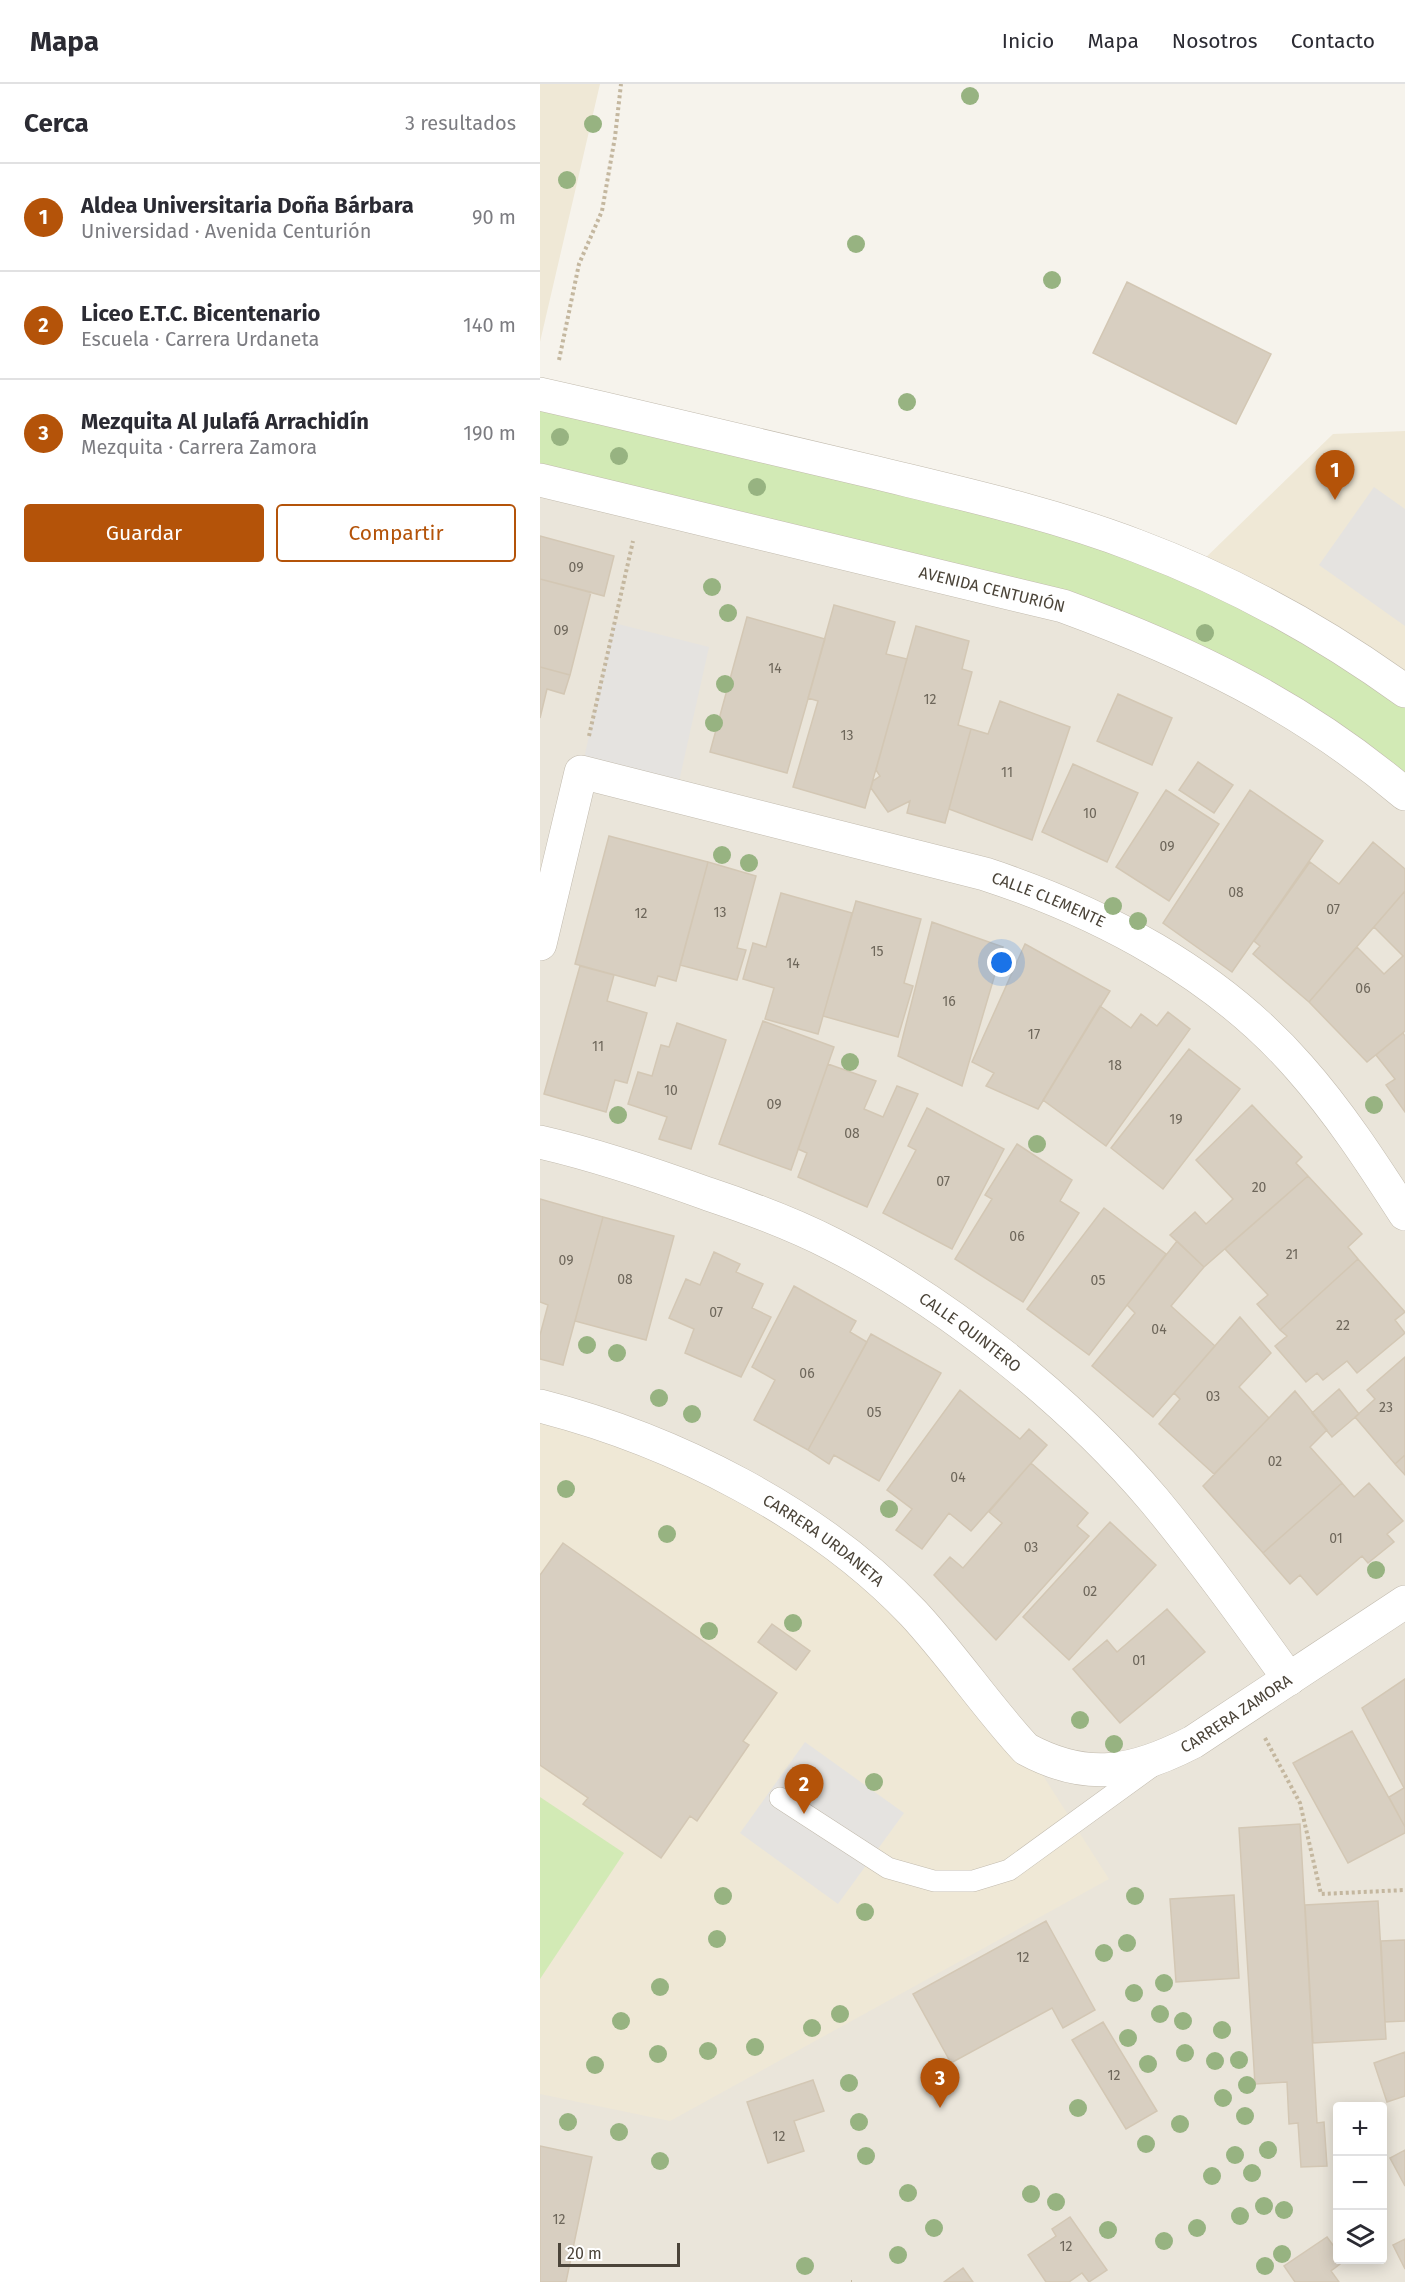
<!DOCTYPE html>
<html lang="es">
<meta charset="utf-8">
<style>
body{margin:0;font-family:"Fira Sans",sans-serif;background:#f7f7f7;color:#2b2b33}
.controls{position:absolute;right:18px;bottom:18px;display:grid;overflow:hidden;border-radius:6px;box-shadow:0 3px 15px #0003}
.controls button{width:54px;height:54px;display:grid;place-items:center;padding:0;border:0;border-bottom:2px solid #e1e1e2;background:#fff;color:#2b2b33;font:30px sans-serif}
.scale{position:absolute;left:18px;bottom:15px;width:122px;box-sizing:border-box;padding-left:6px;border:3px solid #4b4439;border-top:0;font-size:16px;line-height:21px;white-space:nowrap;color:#4b4439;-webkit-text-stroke:4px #fff;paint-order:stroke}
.you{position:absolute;left:462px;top:879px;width:21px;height:21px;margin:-15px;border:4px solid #fff;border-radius:50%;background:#1a73e8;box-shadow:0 0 0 9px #1a73e833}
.badge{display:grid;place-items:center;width:39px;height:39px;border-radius:50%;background:#b45309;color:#fff;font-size:20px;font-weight:700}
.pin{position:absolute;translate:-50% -50px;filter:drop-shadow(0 2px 3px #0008)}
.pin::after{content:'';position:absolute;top:32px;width:21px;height:18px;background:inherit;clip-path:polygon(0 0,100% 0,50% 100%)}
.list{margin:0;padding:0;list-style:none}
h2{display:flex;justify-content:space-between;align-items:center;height:78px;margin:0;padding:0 24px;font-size:26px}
h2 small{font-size:20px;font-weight:400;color:#7c7c81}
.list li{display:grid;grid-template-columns:39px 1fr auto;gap:18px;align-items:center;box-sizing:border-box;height:108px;padding:0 24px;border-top:2px solid #e1e1e2}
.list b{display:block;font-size:22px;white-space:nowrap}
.list p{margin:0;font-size:20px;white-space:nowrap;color:#7c7c81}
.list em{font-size:20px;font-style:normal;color:#7c7c81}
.actions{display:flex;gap:12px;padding:18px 24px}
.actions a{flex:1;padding:14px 0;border:2px solid #b45309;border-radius:6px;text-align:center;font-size:21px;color:#b45309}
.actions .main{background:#b45309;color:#fff}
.icon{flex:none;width:33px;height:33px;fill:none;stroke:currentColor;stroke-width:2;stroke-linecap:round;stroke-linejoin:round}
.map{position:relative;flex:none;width:865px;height:2198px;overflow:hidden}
header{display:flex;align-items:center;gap:36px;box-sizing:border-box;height:84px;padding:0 30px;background:#fff;border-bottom:2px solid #e1e1e2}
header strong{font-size:28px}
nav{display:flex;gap:33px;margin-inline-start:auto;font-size:21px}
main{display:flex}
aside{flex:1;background:#fff}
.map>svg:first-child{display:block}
.residential{fill:#eae5da;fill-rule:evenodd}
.education{fill:#efe8d6}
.green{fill:#d2eab5}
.parking{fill:#e5e3e0}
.building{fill:#d8cfc1;stroke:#d3c7b4;stroke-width:1.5}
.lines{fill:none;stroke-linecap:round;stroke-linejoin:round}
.lane-casing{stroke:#c2bbae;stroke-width:22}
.street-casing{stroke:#c2bbae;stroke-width:34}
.path{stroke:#c4b79f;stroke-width:4;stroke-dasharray:3 3;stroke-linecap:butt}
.lane{stroke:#fff;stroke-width:21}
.street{stroke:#fff;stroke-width:33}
.tree{fill:#97b381}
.labels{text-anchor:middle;stroke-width:5;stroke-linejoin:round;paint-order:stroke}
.number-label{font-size:14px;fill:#6e675b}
.street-label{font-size:16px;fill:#4b4439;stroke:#fff}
</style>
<header>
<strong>Mapa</strong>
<nav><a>Inicio</a><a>Mapa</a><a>Nosotros</a><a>Contacto</a></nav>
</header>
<main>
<aside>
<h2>Cerca<small>3 resultados</small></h2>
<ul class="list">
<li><span class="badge">1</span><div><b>Aldea Universitaria Doña Bárbara</b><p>Universidad · Avenida Centurión</p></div><em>90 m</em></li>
<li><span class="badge">2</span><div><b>Liceo E.T.C. Bicentenario</b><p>Escuela · Carrera Urdaneta</p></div><em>140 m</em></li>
<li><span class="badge">3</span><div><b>Mezquita Al Julafá Arrachidín</b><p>Mezquita · Carrera Zamora</p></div><em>190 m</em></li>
</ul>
<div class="actions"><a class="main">Guardar</a><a>Compartir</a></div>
</aside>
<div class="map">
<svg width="865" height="2198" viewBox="0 0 865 2198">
<rect width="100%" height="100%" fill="#f6f3ec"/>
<path class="residential" d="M0 396 607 552 865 710V2198H0ZM798 2022H842V2176H798Z"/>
<path class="education" d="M0 0H60L0 258Z
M865 347V603L656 483 793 350Z
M0 1322 37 1331 304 1468 486 1665 569 1795 130 2037 0 2010Z"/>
<path class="green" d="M0 310 596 461 865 607V710L607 552 0 396Z
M0 1713 84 1769 0 1895Z"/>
<path class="parking" d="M834 403 865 425V542L779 481Z
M74 539 169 563 136 711 41 688Z
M265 1658 364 1729 298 1820 200 1749Z"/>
<path class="building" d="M587 198 731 270 696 340 553 269Z
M0 452 74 472 64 512 0 495Z
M0 495 51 508 30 591 0 583Z
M294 521 355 538 346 570 367 575 325 724 253 703 278 617 268 614Z
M207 533 285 555 247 689 170 668Z
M376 542 429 557 422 585 432 588 418 641 431 645 405 739 367 729 370 717 348 728 331 704 333 697 340 692 336 686Z
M0 583 30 591 24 610 7 605 0 634Z
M578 610 632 634 612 681 557 657Z
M460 617 530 643 492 756 409 725 431 645 448 650Z
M658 678 693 701 674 729 639 706Z
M533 680 598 709 567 778 502 748Z
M626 706 679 740 629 817 576 783Z
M710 706 783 757 692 888 623 839Z
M69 752 168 778 136 897 118 892 115 902 35 880Z
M833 758 865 785V807L769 918 713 870 720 862 714 857 770 778 799 800Z
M168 778 216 792 197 864 206 866 197 896 140 881Z
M865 807V947L827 978 769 918 817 863 844 890 863 872 834 843Z
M241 809 312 829 278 950 225 935 234 904 203 895 213 859 226 863Z
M316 817 381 835 364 899 373 902 358 953 283 932Z
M392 838 463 863 422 1002 358 972Z
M485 860 570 907 498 1025 446 1002 454 989 432 978Z
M40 882 74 891 67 917 107 929 87 999 75 996 66 1028 4 1010Z
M560 922 591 944 601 930 617 942 628 928 650 945 566 1062 503 1016Z
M223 937 294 963 251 1086 179 1060Z
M137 939 186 956 151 1065 119 1055 127 1033 88 1020 98 988 112 992 121 961 129 963Z
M863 949 865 952V1028L846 1001 855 995 836 971Z
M649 965 700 1005 623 1105 571 1064Z
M288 980 336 997 324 1025 343 1033 357 1002 378 1010 327 1123 258 1093 267 1069 258 1065Z
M712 1021 762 1073 756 1079 768 1092 664 1183 630 1151 655 1128 666 1140 693 1115 656 1076Z
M387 1024 464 1065 412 1165 343 1129 376 1066 368 1062Z
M477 1060 532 1096 520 1117 539 1129 483 1218 415 1175 452 1115 445 1111Z
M768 1092 822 1150 808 1163 818 1175 740 1246 717 1220 728 1211 685 1165Z
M0 1115 63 1133 23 1281 0 1275V1251L8 1221 0 1218Z
M564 1124 626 1170 549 1271 487 1225Z
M63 1133 134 1152 106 1256 35 1237Z
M637 1157 664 1183 631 1222 675 1262 613 1333 552 1282 595 1229 587 1221Z
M174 1168 200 1180 196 1188 223 1200 212 1224 231 1233 201 1293 145 1269 154 1245 129 1234 146 1195 160 1201Z
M818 1175 865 1228 855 1236 865 1249 817 1289 807 1277 783 1296 777 1289 766 1298 735 1262 747 1252 740 1246Z
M254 1202 316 1237 310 1248 327 1258 268 1366 214 1336 235 1296 212 1283Z
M700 1233 731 1269 699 1303 729 1334 674 1390 619 1340 640 1315 634 1309Z
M331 1250 401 1289 339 1397 294 1371 289 1380 268 1366Z
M865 1273V1371L855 1380 815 1333 835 1315 827 1306Z
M799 1305 819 1330 792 1353 772 1329Z
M420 1306 480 1355 489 1345 507 1361 431 1447 409 1429 382 1465 356 1446 372 1425 347 1406Z
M755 1307 787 1346 770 1363 802 1399 723 1469 663 1402Z
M865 1371V1391L855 1380Z
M491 1379 548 1429 537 1442 549 1452 456 1556 394 1491 410 1473 423 1484 462 1439 449 1428Z
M802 1399 814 1413 829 1399 863 1437 847 1450 854 1458 828 1479 822 1472 777 1511 760 1491 750 1500 723 1469Z
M570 1438 616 1481 529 1576 483 1533Z
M23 1459 237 1609 203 1657 209 1661 157 1737 150 1732 121 1774 43 1720 48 1714 0 1681V1491Z
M627 1525 665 1568 580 1639 533 1585 567 1556 577 1568Z
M232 1540 270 1567 256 1586 218 1558Z
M865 1595V1743L849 1713 864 1704 822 1624Z
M812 1647 865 1743V1749L808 1779 753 1679Z
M760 1740 777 2039 784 2038 787 2082 761 2083 758 2039 749 2040 747 1998 715 2000 699 1744Z
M694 1811 699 1894 636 1898 630 1815Z
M838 1817 846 1955 773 1959 765 1821Z
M506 1837 555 1926 523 1944 512 1924 411 1979 373 1910Z
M865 1856V1937L845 1938 841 1857Z
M563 1938 617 2027 586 2045 532 1956Z
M865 1968V2012L847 2018 834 1979Z
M273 1996 284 2027 254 2037 264 2067 228 2079 207 2018Z
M0 2062 52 2073 26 2198H0Z
M865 2066V2102L850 2074Z
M530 2133 567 2186 549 2198 542 2189 529 2198H506L488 2171 516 2152 512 2145Z
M787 2153 798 2168V2176L804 2177 791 2187 799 2198H755L744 2182Z
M865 2155V2185L853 2161Z
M423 2184 433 2198H404Z"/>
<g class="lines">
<g class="lane-casing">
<path id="lane" d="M240 1714 348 1784 394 1797H433L469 1786 611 1683"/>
</g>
<g class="street-casing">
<g id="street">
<path d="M0 310C110 335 220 361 329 387 419 409 511 429 597 462 693 498 782 547 865 607"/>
<path id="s1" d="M0 396 523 522C651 569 760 621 865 710"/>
<path id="s2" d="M0 860 41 688 445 790C561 828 677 889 759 983 799 1028 832 1079 865 1130"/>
<path id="s3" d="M0 1058C57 1071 113 1090 168 1110 210 1124 253 1140 292 1160 407 1218 531 1318 614 1416 662 1474 705 1534 749 1595"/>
<path id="s4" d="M0 1322C133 1356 277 1428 373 1529 413 1572 446 1622 486 1665 547 1698 593 1689 653 1658L865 1518"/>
</g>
</g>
<path class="path" d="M19 276 39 180 62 127 75 53 81 0
M49 652 93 457
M725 1654 760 1719 781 1810 865 1806
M311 2198H312"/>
<use href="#lane" class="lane"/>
<use href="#street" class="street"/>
</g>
<g class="tree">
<circle cx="430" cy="12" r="9"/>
<circle cx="53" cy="40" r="9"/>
<circle cx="27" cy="96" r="9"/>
<circle cx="316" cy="160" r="9"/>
<circle cx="512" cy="196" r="9"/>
<circle cx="367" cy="318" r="9"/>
<circle cx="20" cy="353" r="9"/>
<circle cx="79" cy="372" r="9"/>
<circle cx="217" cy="403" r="9"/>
<circle cx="172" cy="503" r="9"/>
<circle cx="188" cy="529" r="9"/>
<circle cx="665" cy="549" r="9"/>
<circle cx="185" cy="600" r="9"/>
<circle cx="174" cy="639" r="9"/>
<circle cx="182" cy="771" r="9"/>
<circle cx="209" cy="779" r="9"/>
<circle cx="573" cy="822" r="9"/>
<circle cx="598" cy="837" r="9"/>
<circle cx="310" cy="978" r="9"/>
<circle cx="834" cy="1021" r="9"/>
<circle cx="78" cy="1031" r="9"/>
<circle cx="497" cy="1060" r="9"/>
<circle cx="47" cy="1261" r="9"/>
<circle cx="77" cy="1269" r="9"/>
<circle cx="119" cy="1314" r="9"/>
<circle cx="152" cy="1330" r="9"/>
<circle cx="26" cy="1405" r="9"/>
<circle cx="349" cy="1425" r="9"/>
<circle cx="127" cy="1450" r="9"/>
<circle cx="836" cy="1486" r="9"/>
<circle cx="253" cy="1539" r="9"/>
<circle cx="169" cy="1547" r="9"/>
<circle cx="540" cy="1636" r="9"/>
<circle cx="574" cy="1660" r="9"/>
<circle cx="334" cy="1698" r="9"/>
<circle cx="183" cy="1812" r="9"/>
<circle cx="595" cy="1812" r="9"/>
<circle cx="325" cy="1828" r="9"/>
<circle cx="177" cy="1855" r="9"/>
<circle cx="587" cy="1859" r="9"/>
<circle cx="564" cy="1869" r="9"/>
<circle cx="624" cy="1899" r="9"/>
<circle cx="120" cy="1903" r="9"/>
<circle cx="594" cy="1909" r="9"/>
<circle cx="300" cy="1930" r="9"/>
<circle cx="620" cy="1930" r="9"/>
<circle cx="81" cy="1937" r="9"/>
<circle cx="643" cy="1937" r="9"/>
<circle cx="272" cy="1944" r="9"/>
<circle cx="682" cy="1946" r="9"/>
<circle cx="588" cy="1954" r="9"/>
<circle cx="215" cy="1963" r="9"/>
<circle cx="168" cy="1967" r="9"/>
<circle cx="645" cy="1969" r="9"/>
<circle cx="118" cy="1970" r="9"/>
<circle cx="699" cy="1976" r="9"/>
<circle cx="675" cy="1977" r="9"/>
<circle cx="608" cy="1980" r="9"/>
<circle cx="55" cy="1981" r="9"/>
<circle cx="309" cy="1999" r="9"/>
<circle cx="707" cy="2001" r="9"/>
<circle cx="683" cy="2014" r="9"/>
<circle cx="538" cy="2024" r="9"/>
<circle cx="705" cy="2032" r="9"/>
<circle cx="28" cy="2038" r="9"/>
<circle cx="319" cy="2038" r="9"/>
<circle cx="640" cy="2040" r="9"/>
<circle cx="79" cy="2048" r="9"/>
<circle cx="606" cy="2060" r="9"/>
<circle cx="728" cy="2066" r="9"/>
<circle cx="695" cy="2071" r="9"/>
<circle cx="326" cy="2072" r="9"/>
<circle cx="120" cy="2077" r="9"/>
<circle cx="712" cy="2089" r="9"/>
<circle cx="672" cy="2092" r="9"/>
<circle cx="368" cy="2109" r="9"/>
<circle cx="491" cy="2110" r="9"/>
<circle cx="516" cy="2118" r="9"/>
<circle cx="724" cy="2122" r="9"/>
<circle cx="744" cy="2126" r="9"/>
<circle cx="700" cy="2132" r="9"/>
<circle cx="394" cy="2144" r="9"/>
<circle cx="657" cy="2144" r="9"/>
<circle cx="568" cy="2146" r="9"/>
<circle cx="624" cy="2157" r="9"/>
<circle cx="742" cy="2170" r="9"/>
<circle cx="358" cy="2171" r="9"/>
<circle cx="265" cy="2182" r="9"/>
<circle cx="725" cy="2182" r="9"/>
</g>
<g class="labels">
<g class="number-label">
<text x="36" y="488">09</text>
<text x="21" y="551">09</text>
<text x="235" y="589">14</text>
<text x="390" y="620">12</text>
<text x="307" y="656">13</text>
<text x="467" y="693">11</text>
<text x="550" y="734">10</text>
<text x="627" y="767">09</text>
<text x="696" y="813">08</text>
<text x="793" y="830">07</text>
<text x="180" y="833">13</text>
<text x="101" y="834">12</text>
<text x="337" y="872">15</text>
<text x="253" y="884">14</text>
<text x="823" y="909">06</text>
<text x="409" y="922">16</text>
<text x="494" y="955">17</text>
<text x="58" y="967">11</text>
<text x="575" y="986">18</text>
<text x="131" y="1011">10</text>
<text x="234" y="1025">09</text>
<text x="636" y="1040">19</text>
<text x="312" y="1054">08</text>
<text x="403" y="1102">07</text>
<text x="719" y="1108">20</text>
<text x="477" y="1157">06</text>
<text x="752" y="1175">21</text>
<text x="26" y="1181">09</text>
<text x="85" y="1200">08</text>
<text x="558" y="1201">05</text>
<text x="176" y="1233">07</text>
<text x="803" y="1246">22</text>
<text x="619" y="1250">04</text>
<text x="267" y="1294">06</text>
<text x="673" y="1317">03</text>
<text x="846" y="1328">23</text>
<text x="334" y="1333">05</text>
<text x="735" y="1382">02</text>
<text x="418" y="1398">04</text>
<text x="796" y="1459">01</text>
<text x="491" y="1468">03</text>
<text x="550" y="1512">02</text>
<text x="599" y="1581">01</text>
<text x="483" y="1878">12</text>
<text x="574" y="1996">12</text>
<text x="239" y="2057">12</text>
<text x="19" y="2140">12</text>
<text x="526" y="2167">12</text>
</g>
<g class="street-label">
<text dy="6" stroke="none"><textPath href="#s1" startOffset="465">AVENIDA CENTURIÓN</textPath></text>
<text dy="6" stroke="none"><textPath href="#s2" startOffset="662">CALLE CLEMENTE</textPath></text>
<text dy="6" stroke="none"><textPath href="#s3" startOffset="474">CALLE QUINTERO</textPath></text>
<text dy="6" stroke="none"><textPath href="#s4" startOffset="316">CARRERA URDANETA</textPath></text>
<text dy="6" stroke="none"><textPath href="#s4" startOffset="836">CARRERA ZAMORA</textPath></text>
</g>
</g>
</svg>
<div class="controls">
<button>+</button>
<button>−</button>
<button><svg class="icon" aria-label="layers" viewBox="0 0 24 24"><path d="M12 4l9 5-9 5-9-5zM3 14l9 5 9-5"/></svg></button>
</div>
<div class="scale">20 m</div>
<div class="you"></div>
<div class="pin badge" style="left:795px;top:416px">1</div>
<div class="pin badge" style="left:264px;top:1730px">2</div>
<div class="pin badge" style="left:400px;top:2024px">3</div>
</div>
</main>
